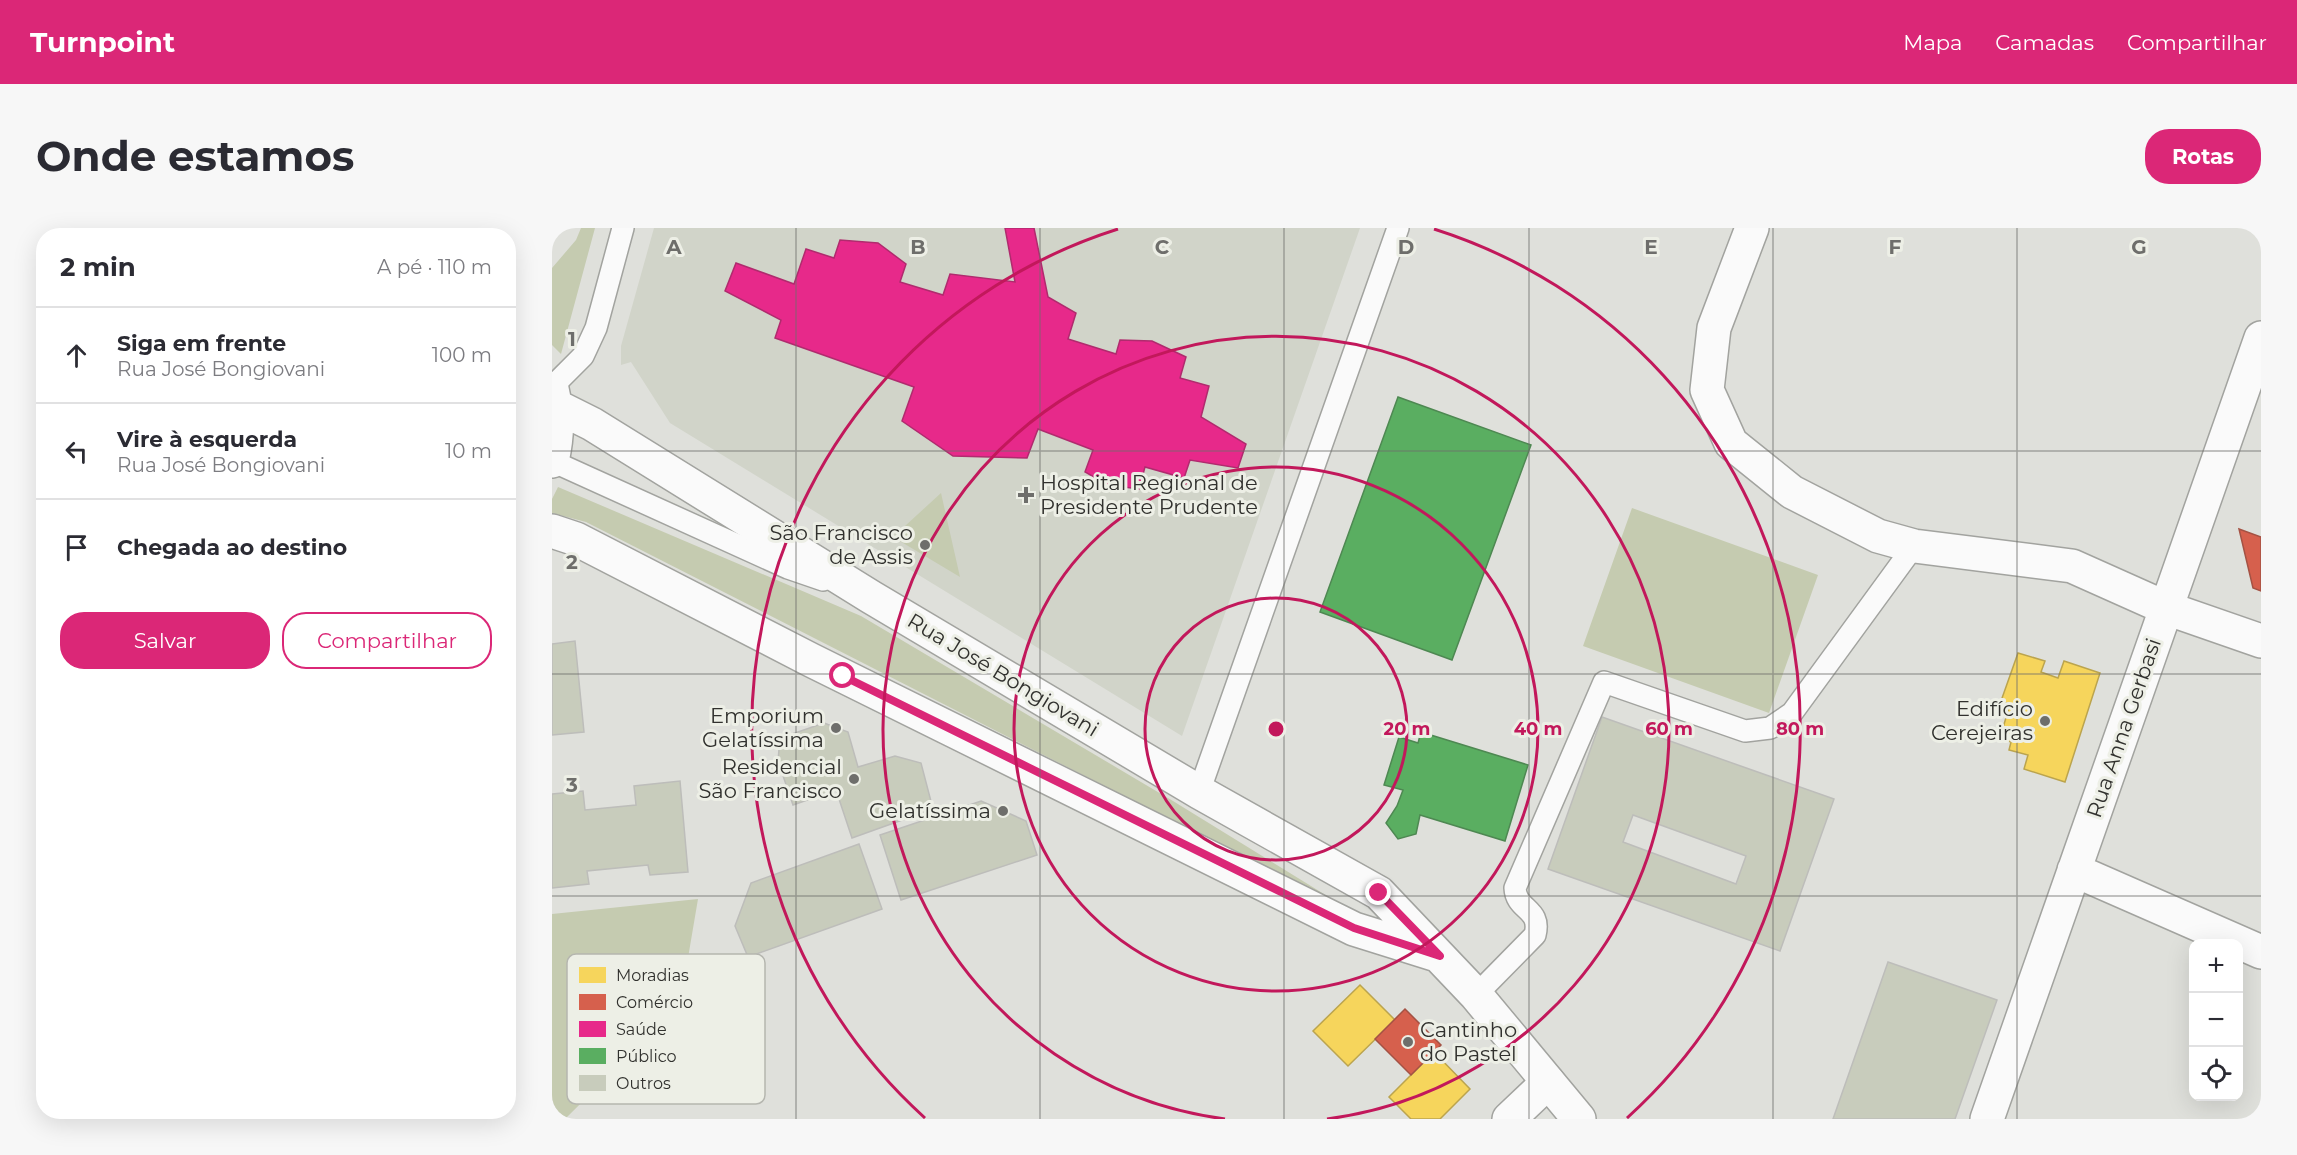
<!DOCTYPE html>
<html lang="pt">
<meta charset="utf-8">
<style>
body{margin:0;font-family:Montserrat,sans-serif;background:#f7f7f7;color:#2b2b33}
.controls{position:absolute;right:18px;bottom:18px;display:grid;overflow:hidden;border-radius:12px;box-shadow:0 6px 24px #0002}
.controls button{width:54px;height:54px;display:grid;place-items:center;padding:0;border:0;border-bottom:2px solid #e1e1e2;background:#fff;color:#2b2b33;font:30px sans-serif}
.stop{position:absolute;width:18px;height:18px;margin:-14px;border:4px solid #db2777;border-radius:50%;background:#fff}
.stop.end{background:#db2777;border-color:#fff;box-shadow:0 2px 6px #0008}
.list{margin:0;padding:0;list-style:none}
h2{display:flex;justify-content:space-between;align-items:center;height:78px;margin:0;padding:0 24px;font-size:26px}
h2 small{font-size:20px;font-weight:400;color:#7c7c81}
.list li{display:grid;grid-template-columns:39px 1fr auto;gap:18px;align-items:center;box-sizing:border-box;height:96px;padding:0 24px;border-top:2px solid #e1e1e2}
.list b{display:block;font-size:22px;white-space:nowrap}
.list p{margin:0;font-size:20px;white-space:nowrap;color:#7c7c81}
.list em{font-size:20px;font-style:normal;color:#7c7c81}
.actions{display:flex;gap:12px;padding:18px 24px}
.actions a{flex:1;padding:14px 0;border:2px solid #db2777;border-radius:24px;text-align:center;font-size:21px;color:#db2777}
.actions .main{background:#db2777;color:#fff}
.icon{flex:none;width:33px;height:33px;fill:none;stroke:currentColor;stroke-width:2;stroke-linecap:round;stroke-linejoin:round}
.map{position:relative;flex:none;width:1709px;height:891px;overflow:hidden;border-radius:24px}
header{display:flex;align-items:center;gap:36px;box-sizing:border-box;height:84px;padding:0 30px;background:#db2777;color:#fff}
header strong{font-size:28px}
nav{display:flex;gap:33px;margin-inline-start:auto;font-size:21px}
.intro{display:flex;align-items:center;justify-content:space-between;box-sizing:border-box;height:144px;padding:0 36px}
h1{margin:0;font-size:42px}
.button{padding:15px 27px;border-radius:24px;background:#db2777;color:#fff;font-size:21px;font-weight:700}
main{display:flex;gap:36px;padding:0 36px}
aside{flex:1;background:#fff;border-radius:24px;box-shadow:0 6px 24px #0002}
.map>svg:first-child{display:block}
.built{fill:#d1d4c9}
.green{fill:#c5cbb0}
.homes{fill:#f6d55c;stroke:#bba44e;stroke-width:1.5}
.shops{fill:#d6604d;stroke:#a45244;stroke-width:1.5}
.health{fill:#e7298a;stroke:#b02b6e;stroke-width:1.5}
.public{fill:#5aae61;stroke:#4e8852;stroke-width:1.5}
.building{fill:#c8ccbc;stroke:#bdbdba;stroke-width:1.5;fill-rule:evenodd}
.lines{fill:none;stroke-linecap:round;stroke-linejoin:round}
.service-casing{stroke:#a2a39f;stroke-width:24}
.minor-casing{stroke:#a2a39f;stroke-width:36}
.tertiary-casing{stroke:#a2a39f;stroke-width:36}
.service{stroke:#fafafa;stroke-width:21}
.minor{stroke:#fafafa;stroke-width:33}
.tertiary{stroke:#fafafa;stroke-width:33}
.route{stroke:#db2777;stroke-width:8}
.grid{fill:none;stroke:#6e6e6b;stroke-width:1.5;stroke-opacity:0.55}
.ring{fill:none;stroke:#c2185b;stroke-width:3}
.poi-dot{fill:#6e6e6b;stroke:#edefe6;stroke-width:2}
.labels{text-anchor:middle;stroke-width:6;stroke-linejoin:round;paint-order:stroke}
.poi-label{font-size:21px;fill:#31312e;stroke:#edefe6;text-anchor:end}
.street-label{font-size:21px;fill:#31312e;stroke:#edefe6}
.key{fill:#edefe6;stroke:#b5b6af;stroke-width:1.5}
.key-label{font-size:16px;fill:#31312e}
.grid-label{font-size:20px;text-anchor:middle;font-weight:bold;fill:#6e6e6b;stroke:#edefe6;stroke-width:6;stroke-linejoin:round;paint-order:stroke}
.centre{fill:#c2185b;stroke:#edefe6;stroke-width:3}
.ring-label{font-size:18px;text-anchor:middle;font-weight:bold;fill:#c2185b;stroke:#edefe6;stroke-width:6;stroke-linejoin:round;paint-order:stroke}
</style>
<header>
<strong>Turnpoint</strong>
<nav><a>Mapa</a><a>Camadas</a><a>Compartilhar</a></nav>
</header>
<div class="intro"><h1>Onde estamos</h1><a class="button">Rotas</a></div>
<main>
<aside>
<h2>2 min<small>A pé · 110 m</small></h2>
<ul class="list">
<li><svg class="icon" aria-label="ahead" viewBox="0 0 24 24"><path d="M12 20V5M6 11l6-6 6 6"/></svg><div><b>Siga em frente</b><p>Rua José Bongiovani</p></div><em>100 m</em></li>
<li><svg class="icon" aria-label="left" viewBox="0 0 24 24"><path d="M17 20v-9H6M10 6l-5 5 5 5"/></svg><div><b>Vire à esquerda</b><p>Rua José Bongiovani</p></div><em>10 m</em></li>
<li><svg class="icon" aria-label="arrive" viewBox="0 0 24 24"><path d="M6 21V4h12l-3 4 3 4H6"/></svg><div><b>Chegada ao destino</b></div></li>
</ul>
<div class="actions"><a class="main">Salvar</a><a>Compartilhar</a></div>
</aside>
<div class="map">
<svg width="1709" height="891" viewBox="0 0 1709 891">
<rect width="100%" height="100%" fill="#dfe0db"/>
<path class="built" d="M102 0H808L630 508 118 195 79 134 69 137V118Z"/>
<path class="green" d="M29 0H43L9 126 0 117V40L24 12Z
M6 259 309 388 621 573 806 687 34 294 0 285V271Z
M389 265 408 349 341 309Z
M1080 280 1266 347 1217 485 1031 418Z
M146 671 128 777 13 891H0V686Z"/>
<path class="homes" d="M1466 425 1493 433 1489 444 1506 450 1512 433 1548 445 1513 554 1472 541 1476 527 1457 522 1459 514 1448 510 1458 476 1449 473Z
M808 757 843 792 796 838 761 803Z
M882 824 918 861 888 891H859L837 869Z"/>
<path class="shops" d="M1687 301 1709 309V363L1701 360Z
M853 781 889 817 859 847 823 811Z"/>
<path class="health" d="M453 0H482L496 69 524 85 516 111 564 126 568 112 600 113 634 129 628 150 657 158 649 189 694 216 686 240 638 232 632 250 593 239 587 261 556 257 533 244 541 222 486 201 475 230 401 228 350 193 362 159 223 110 229 92 173 63 184 35 242 56 254 21 282 30 288 12 326 15 354 36 348 54 391 67 398 46 463 54Z"/>
<path class="public" d="M846 169 979 217 900 432 768 384Z
M869 504 976 537 953 613 868 587 864 606 846 611 834 595 845 578 851 562 832 557 847 509 866 515Z"/>
<path class="building" d="M23 413 32 504 0 507V416Z
M1050 489 1282 571 1228 723 996 641ZM1081 587 1194 628 1184 656 1071 614Z
M272 495 296 504 306 539 343 528 369 535 381 581 300 610 284 562 241 577 226 533 228 510Z
M128 553 136 644 98 647 96 637 35 643 37 656 0 660V566L31 563 33 582 84 577 82 558Z
M429 573 474 593 485 627 349 672 328 607Z
M307 616 330 681 196 729 183 698 199 655Z
M1336 734 1445 772 1403 891H1281Z"/>
<g class="lines">
<g class="service-casing">
<path id="service" d="M0 159 31 128 44 100 71 0
M0 233 236 340 271 352
M647 564 846 0
M924 767 983 707C990 680 964 683 963 660L1052 454 1193 503 1218 500 1240 485 1362 318"/>
</g>
<g class="minor-casing">
<path id="minor" d="M1200 0 1162 100 1155 162 1179 215 1240 264 1326 308 1362 318 1520 338 1614 380 1709 413
M1522 642 1709 724
M957 891 996 854
M1435 891 1709 110"/>
</g>
<g class="tertiary-casing">
<path id="tertiary" d="M4 178 40 196 319 369 647 564 827 665 924 767 1027 891
M0 233C6 207 6 187 0 161
M0 303 24 311 259 432 802 701 885 727"/>
</g>
<use href="#service" class="service"/>
<use href="#minor" class="minor"/>
<use href="#tertiary" class="tertiary"/>
</g>
<g class="lines">
<path class="route" d="M291 448 802 700 888 728 827 665"/>
</g>
<path class="grid" d="M244 0V891M488 0V891M732 0V891M977 0V891M1221 0V891M1465 0V891M0 223H1709M0 446H1709M0 668H1709"/>
<g class="ring">
<circle cx="724" cy="501" r="131"/>
<circle cx="724" cy="501" r="262"/>
<path d="M673 891A393 393 0 1 1 775 891"/>
<path d="M373 890A524 524 0 0 1 566 1M882 1A524 524 0 0 1 1075 890"/>
</g>
<g class="poi-dot">
<path d="M471 258h6v6h6v6h-6v6h-6v-6h-6v-6h6z"/>
<circle cx="373" cy="317" r="6"/>
<circle cx="1493" cy="493" r="6"/>
<circle cx="284" cy="500" r="6"/>
<circle cx="302" cy="551" r="6"/>
<circle cx="451" cy="583" r="6"/>
<circle cx="856" cy="814" r="6"/>
</g>
<g class="labels">
<g class="poi-label">
<text x="488" y="262" text-anchor="start">Hospital Regional de<tspan x="488" dy="24">Presidente Prudente</tspan></text>
<text x="361" y="312">São Francisco<tspan x="361" dy="24">de Assis</tspan></text>
<text x="1481" y="488">Edifício<tspan x="1481" dy="24">Cerejeiras</tspan></text>
<text x="272" y="495">Emporium<tspan x="272" dy="24">Gelatíssima</tspan></text>
<text x="290" y="546">Residencial<tspan x="290" dy="24">São Francisco</tspan></text>
<text x="439" y="590">Gelatíssima</text>
<text x="868" y="809" text-anchor="start">Cantinho<tspan x="868" dy="24">do Pastel</tspan></text>
</g>
<g class="street-label">
<text transform="translate(451 447) rotate(31)" y="7">Rua José Bongiovani</text>
<text transform="translate(1572 500) rotate(-71)" y="7">Rua Anna Gerbasi</text>
</g>
</g>
<rect x="15" y="726" width="198" height="150" rx="9" class="key"/>
<rect x="27" y="739" width="27" height="16" fill="#f6d55c"/>
<rect x="27" y="766" width="27" height="16" fill="#d6604d"/>
<rect x="27" y="793" width="27" height="16" fill="#e7298a"/>
<rect x="27" y="820" width="27" height="16" fill="#5aae61"/>
<rect x="27" y="847" width="27" height="16" fill="#c8ccbc"/>
<g class="key-label">
<text x="64" y="753">Moradias</text>
<text x="64" y="780">Comércio</text>
<text x="64" y="807">Saúde</text>
<text x="64" y="834">Público</text>
<text x="64" y="861">Outros</text>
</g>
<g class="grid-label">
<text x="122" y="26">A</text>
<text x="366" y="26">B</text>
<text x="610" y="26">C</text>
<text x="854" y="26">D</text>
<text x="1099" y="26">E</text>
<text x="1343" y="26">F</text>
<text x="1587" y="26">G</text>
<text x="20" y="118">1</text>
<text x="20" y="341">2</text>
<text x="20" y="564">3</text>
</g>
<circle cx="724" cy="501" r="9" class="centre"/>
<g class="ring-label">
<text x="855" y="507">20 m</text>
<text x="986" y="507">40 m</text>
<text x="1117" y="507">60 m</text>
<text x="1248" y="507">80 m</text>
</g>
</svg>
<div class="controls">
<button>+</button>
<button>−</button>
<button><svg class="icon" aria-label="locate" viewBox="0 0 24 24"><circle cx="12" cy="12" r="6"/><path d="M12 2v4M12 18v4M2 12h4M18 12h4"/></svg></button>
</div>
<div class="stop" style="left:291px;top:448px"></div>
<div class="stop end" style="left:827px;top:665px"></div>
</div>
</main>
